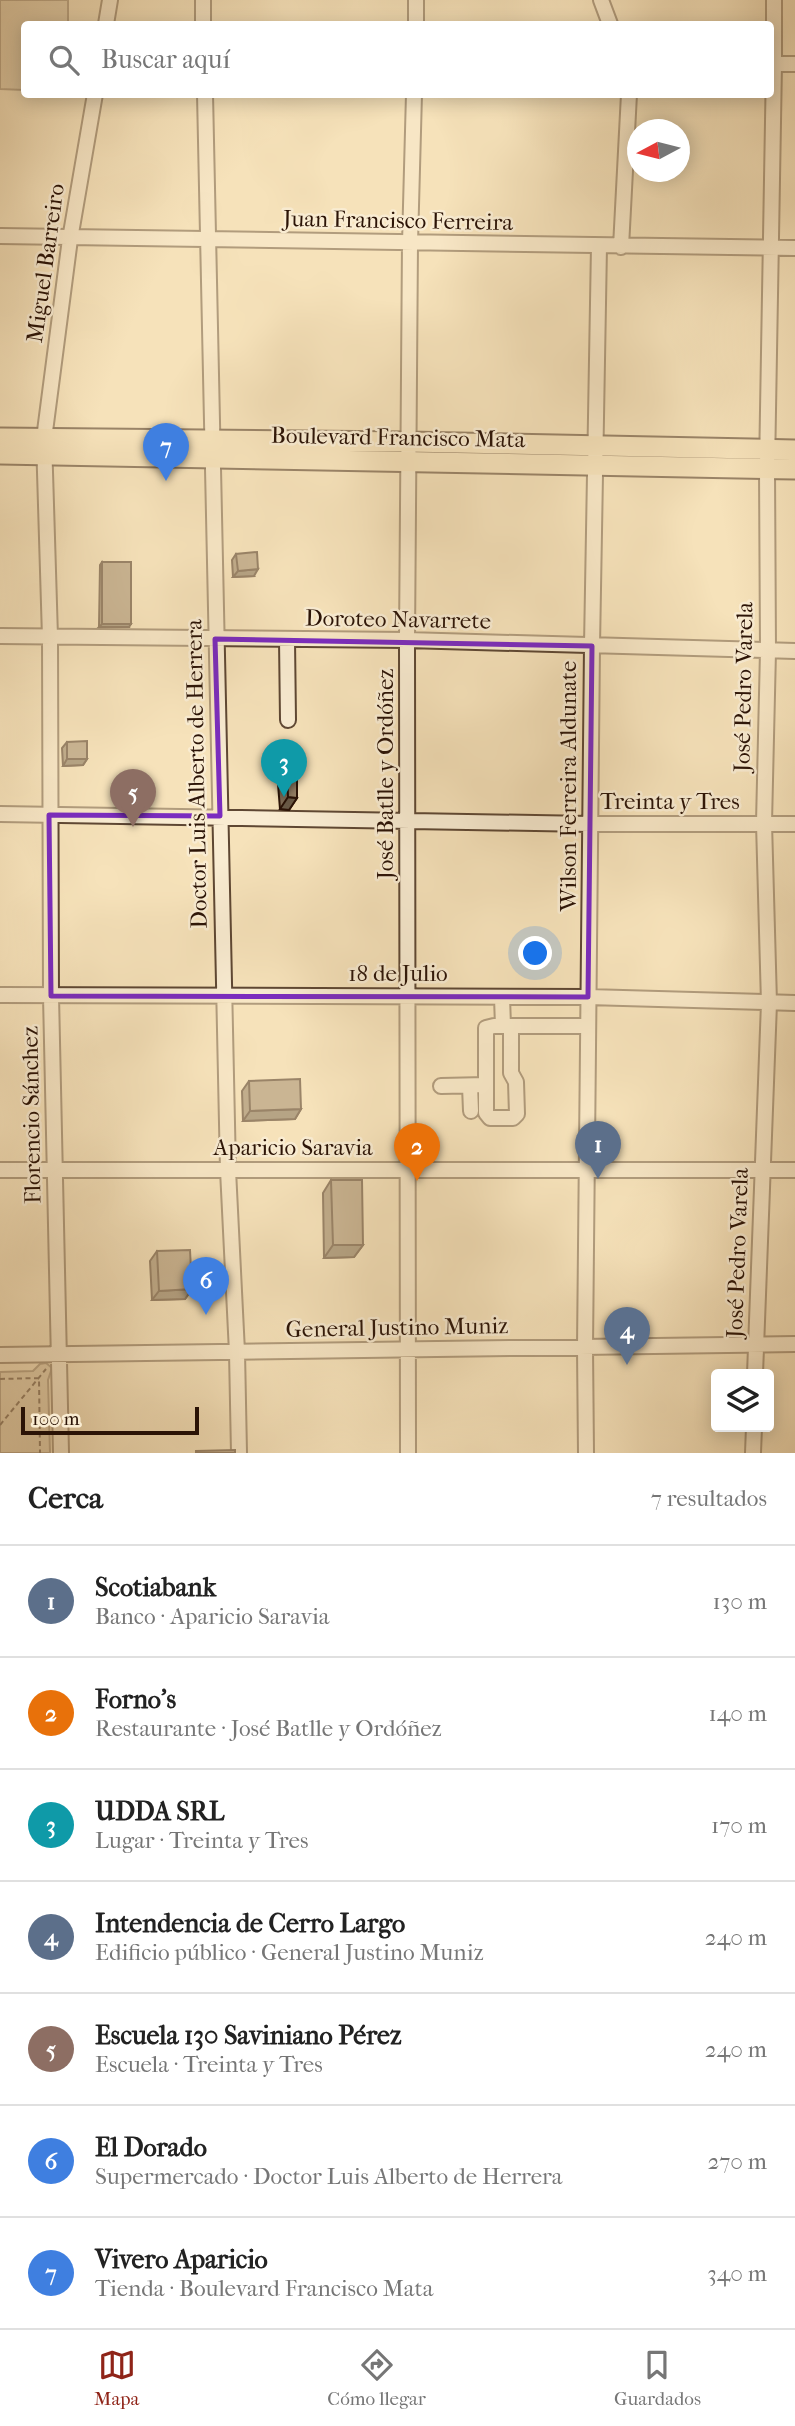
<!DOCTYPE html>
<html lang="es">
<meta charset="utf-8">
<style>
body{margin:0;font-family:"IM FELL French Canon",serif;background:#f6f6f6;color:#222}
.controls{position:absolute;right:21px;bottom:21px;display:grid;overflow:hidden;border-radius:7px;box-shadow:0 4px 18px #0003}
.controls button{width:63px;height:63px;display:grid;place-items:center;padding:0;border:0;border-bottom:2px solid #e0e0e0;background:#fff;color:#222;font:35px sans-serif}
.compass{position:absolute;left:627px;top:119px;width:63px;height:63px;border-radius:50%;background:#fff;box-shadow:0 4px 18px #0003;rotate:263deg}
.scale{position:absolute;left:21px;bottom:18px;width:178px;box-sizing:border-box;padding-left:7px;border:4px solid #2b1306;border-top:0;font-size:19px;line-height:24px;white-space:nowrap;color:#2b1306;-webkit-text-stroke:5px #f9ecd2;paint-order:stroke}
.you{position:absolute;left:536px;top:954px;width:24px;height:24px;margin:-18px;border:5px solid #fff;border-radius:50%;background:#1a73e8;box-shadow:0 0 0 10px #1a73e833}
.badge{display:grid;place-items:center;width:46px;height:46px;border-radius:50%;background:#8f2418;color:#fff;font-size:23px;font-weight:700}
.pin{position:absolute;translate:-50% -58px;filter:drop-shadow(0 2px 4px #0008)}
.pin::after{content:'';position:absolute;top:37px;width:24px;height:21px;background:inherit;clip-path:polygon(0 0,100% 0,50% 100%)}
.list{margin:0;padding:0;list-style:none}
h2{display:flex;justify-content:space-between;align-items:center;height:91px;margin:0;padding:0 28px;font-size:30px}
h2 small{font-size:23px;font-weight:400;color:#767676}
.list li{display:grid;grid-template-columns:46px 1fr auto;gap:21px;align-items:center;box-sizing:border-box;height:112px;padding:0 28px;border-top:2px solid #e0e0e0}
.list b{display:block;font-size:26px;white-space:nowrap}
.list p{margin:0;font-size:23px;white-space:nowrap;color:#767676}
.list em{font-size:23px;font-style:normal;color:#767676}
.icon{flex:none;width:38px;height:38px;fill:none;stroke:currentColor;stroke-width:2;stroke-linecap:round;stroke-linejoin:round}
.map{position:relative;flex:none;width:795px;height:1453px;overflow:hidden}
.search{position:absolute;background:#fff;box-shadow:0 4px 18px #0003;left:21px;right:21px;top:21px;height:77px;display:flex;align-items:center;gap:18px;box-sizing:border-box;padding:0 24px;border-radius:7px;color:#767676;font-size:26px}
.sheet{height:875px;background:#fff}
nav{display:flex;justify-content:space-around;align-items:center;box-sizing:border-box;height:98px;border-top:2px solid #e0e0e0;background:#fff;font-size:19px;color:#767676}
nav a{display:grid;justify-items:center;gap:4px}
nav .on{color:#8f2418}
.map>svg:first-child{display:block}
.green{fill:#d3bf9b;stroke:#7f6950;stroke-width:2}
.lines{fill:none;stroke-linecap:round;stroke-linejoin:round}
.minor-casing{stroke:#5e4733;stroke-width:18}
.major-casing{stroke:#2b1306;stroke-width:23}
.path{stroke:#2b1306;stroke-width:2;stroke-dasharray:5 3.5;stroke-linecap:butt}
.minor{stroke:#f9ecd2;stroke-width:14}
.major{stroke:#f6e2ba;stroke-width:19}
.wall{fill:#806d56;stroke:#2b1306;stroke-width:2}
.shaded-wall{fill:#685946;stroke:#2b1306;stroke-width:2}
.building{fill:#957f64;stroke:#2b1306;stroke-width:2}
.marked{fill:none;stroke:#7b2cbf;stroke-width:5;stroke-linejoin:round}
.labels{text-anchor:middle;stroke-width:5;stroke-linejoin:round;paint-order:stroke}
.street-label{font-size:23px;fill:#2b1306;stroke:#f9ecd2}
</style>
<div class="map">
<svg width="795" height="1453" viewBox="0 0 795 1453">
<rect width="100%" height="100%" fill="#f6e2ba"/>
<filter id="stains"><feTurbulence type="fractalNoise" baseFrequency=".00286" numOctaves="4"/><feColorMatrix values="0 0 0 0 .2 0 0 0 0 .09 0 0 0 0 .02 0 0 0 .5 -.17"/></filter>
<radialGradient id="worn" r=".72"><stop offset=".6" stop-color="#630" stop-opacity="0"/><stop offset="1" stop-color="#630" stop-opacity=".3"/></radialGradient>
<path class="green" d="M0 0H68V24H24V90L0 89Z
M46 1363 52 1368 48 1380 50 1453H0V1372L33 1371 40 1364Z"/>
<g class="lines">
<g class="minor-casing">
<path id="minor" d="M203 0V24
M601 0 610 24
M106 24 110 0
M416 24V0
M770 64H795
M205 94 228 1170 237 1352 239 1453
M0 236 795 248
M621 247 629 94
M0 636 407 640 795 651
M287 640 288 720
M0 814 590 824H795
M0 995 588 997 795 1003
M502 997 503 1026
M511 1026V1073L516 1082 517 1114 513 1118H490L486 1113V1028L494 1026H588
M441 1086 486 1085
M470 1086 471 1111
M0 1170H795
M0 1355 795 1344
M755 1374 769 1003 764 823 768 651 767 468 774 64V0
M61 1453 51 996 50 637 44 439 70 239 95 94
M408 1453 407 640 410 243 414 94
M586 1453 585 1348 592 646 599 246
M753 1453 754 1427"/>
</g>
<g class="major-casing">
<path id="major" d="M0 438 409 442 795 450
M0 454 795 469"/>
</g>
<path class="path" d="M0 1379 39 1378 40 1453
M0 1425 46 1369"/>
<use href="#minor" class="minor"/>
<use href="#major" class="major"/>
</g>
<path class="wall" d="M236 554 254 576 233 577 232 560Z
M102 562 129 627H99L100 565Z
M67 742 87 759 83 765 63 766 62 748Z
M287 772 297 798 289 810 280 809 278 784Z
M249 1081 301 1109 295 1119 243 1121 242 1091Z
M331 1180 363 1245 354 1257 324 1258 323 1193Z
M157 1251 192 1289 185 1299 152 1300 150 1261Z"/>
<path class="shaded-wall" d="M258 569 254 576 233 577 238 571Z
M102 624H131L129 627H99Z
M67 759H87L83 765 63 766Z
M288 797 297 798 289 810 280 809Z
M301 1109 295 1119 243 1121 250 1111Z
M333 1245H363L354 1257 324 1258Z
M192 1289 185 1299 152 1300 159 1291Z"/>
<path class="building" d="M257 552 258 569 238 571 236 554Z
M102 562H131V624H102Z
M87 741V759H67V742Z
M287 772H297V798L288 797Z
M300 1079 301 1109 250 1111 249 1081Z
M331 1180H362L363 1245H333Z
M190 1250 192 1289 159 1291 157 1251Z
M235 1450V1453H196V1451Z"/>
<path d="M0 0H795V1453H0ZM215 639 592 646 588 997 51 996 49 815 220 816Z" fill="#f6e2ba" fill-opacity=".55" fill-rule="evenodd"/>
<path class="marked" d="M215 639 592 646 588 997 51 996 49 815 220 816Z"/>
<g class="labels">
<g class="street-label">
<text transform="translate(398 220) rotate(1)" y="8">Juan Francisco Ferreira</text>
<text transform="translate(45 263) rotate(-82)" y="8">Miguel Barreiro</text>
<text transform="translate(398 437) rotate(1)" y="8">Boulevard Francisco Mata</text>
<text transform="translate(398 619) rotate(1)" y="8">Doroteo Navarrete</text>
<text transform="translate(743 687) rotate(-89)" y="8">José Pedro Varela</text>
<text transform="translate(196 774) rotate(-91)" y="8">Doctor Luis Alberto de Herrera</text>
<text transform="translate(385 774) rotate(-90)" y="8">José Batlle y Ordóñez</text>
<text transform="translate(568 786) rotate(-90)" y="8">Wilson Ferreira Aldunate</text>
<text x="670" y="809">Treinta y Tres</text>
<text x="398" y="981">18 de Julio</text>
<text transform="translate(31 1115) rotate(-91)" y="8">Florencio Sánchez</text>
<text x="293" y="1155">Aparicio Saravia</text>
<text transform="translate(737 1253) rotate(-88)" y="8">José Pedro Varela</text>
<text transform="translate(397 1327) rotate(-1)" y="8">General Justino Muniz</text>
</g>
</g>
<rect width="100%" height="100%" filter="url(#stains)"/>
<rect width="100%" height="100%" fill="url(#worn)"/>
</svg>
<div class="controls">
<button><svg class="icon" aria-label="layers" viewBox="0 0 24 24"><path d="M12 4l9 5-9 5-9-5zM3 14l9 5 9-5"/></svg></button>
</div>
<svg class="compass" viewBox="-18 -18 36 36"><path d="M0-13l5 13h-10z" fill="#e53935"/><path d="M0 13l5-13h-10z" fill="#767676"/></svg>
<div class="scale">100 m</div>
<div class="you"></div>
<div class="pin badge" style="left:598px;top:1179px;background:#5c6f8a">1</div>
<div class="pin badge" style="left:417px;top:1181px;background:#e8710a">2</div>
<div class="pin badge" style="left:284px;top:797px;background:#0f9aa8">3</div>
<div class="pin badge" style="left:627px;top:1365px;background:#5c6f8a">4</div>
<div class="pin badge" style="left:133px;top:827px;background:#8d6e63">5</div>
<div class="pin badge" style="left:206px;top:1315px;background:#3f7fe0">6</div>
<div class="pin badge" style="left:166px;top:481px;background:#3f7fe0">7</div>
<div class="search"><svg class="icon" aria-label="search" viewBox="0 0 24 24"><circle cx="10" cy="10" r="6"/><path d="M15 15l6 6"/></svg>Buscar aquí</div>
</div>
<section class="sheet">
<h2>Cerca<small>7 resultados</small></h2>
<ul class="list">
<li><span class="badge" style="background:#5c6f8a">1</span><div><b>Scotiabank</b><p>Banco · Aparicio Saravia</p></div><em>130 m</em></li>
<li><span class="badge" style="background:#e8710a">2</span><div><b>Forno’s</b><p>Restaurante · José Batlle y Ordóñez</p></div><em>140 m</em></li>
<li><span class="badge" style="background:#0f9aa8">3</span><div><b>UDDA SRL</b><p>Lugar · Treinta y Tres</p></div><em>170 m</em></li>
<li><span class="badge" style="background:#5c6f8a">4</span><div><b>Intendencia de Cerro Largo</b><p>Edificio público · General Justino Muniz</p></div><em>240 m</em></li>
<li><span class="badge" style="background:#8d6e63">5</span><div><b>Escuela 130 Saviniano Pérez</b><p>Escuela · Treinta y Tres</p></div><em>240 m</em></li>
<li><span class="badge" style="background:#3f7fe0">6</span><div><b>El Dorado</b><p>Supermercado · Doctor Luis Alberto de Herrera</p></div><em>270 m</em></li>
<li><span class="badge" style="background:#3f7fe0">7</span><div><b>Vivero Aparicio</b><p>Tienda · Boulevard Francisco Mata</p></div><em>340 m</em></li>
</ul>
</section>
<nav>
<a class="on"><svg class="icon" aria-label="map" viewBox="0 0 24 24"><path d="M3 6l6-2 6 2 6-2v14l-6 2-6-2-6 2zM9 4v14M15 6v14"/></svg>Mapa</a>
<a><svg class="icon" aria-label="directions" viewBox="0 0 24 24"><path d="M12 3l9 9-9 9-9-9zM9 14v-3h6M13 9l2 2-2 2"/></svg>Cómo llegar</a>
<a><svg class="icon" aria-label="saved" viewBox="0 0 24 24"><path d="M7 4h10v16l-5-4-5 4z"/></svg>Guardados</a>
</nav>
